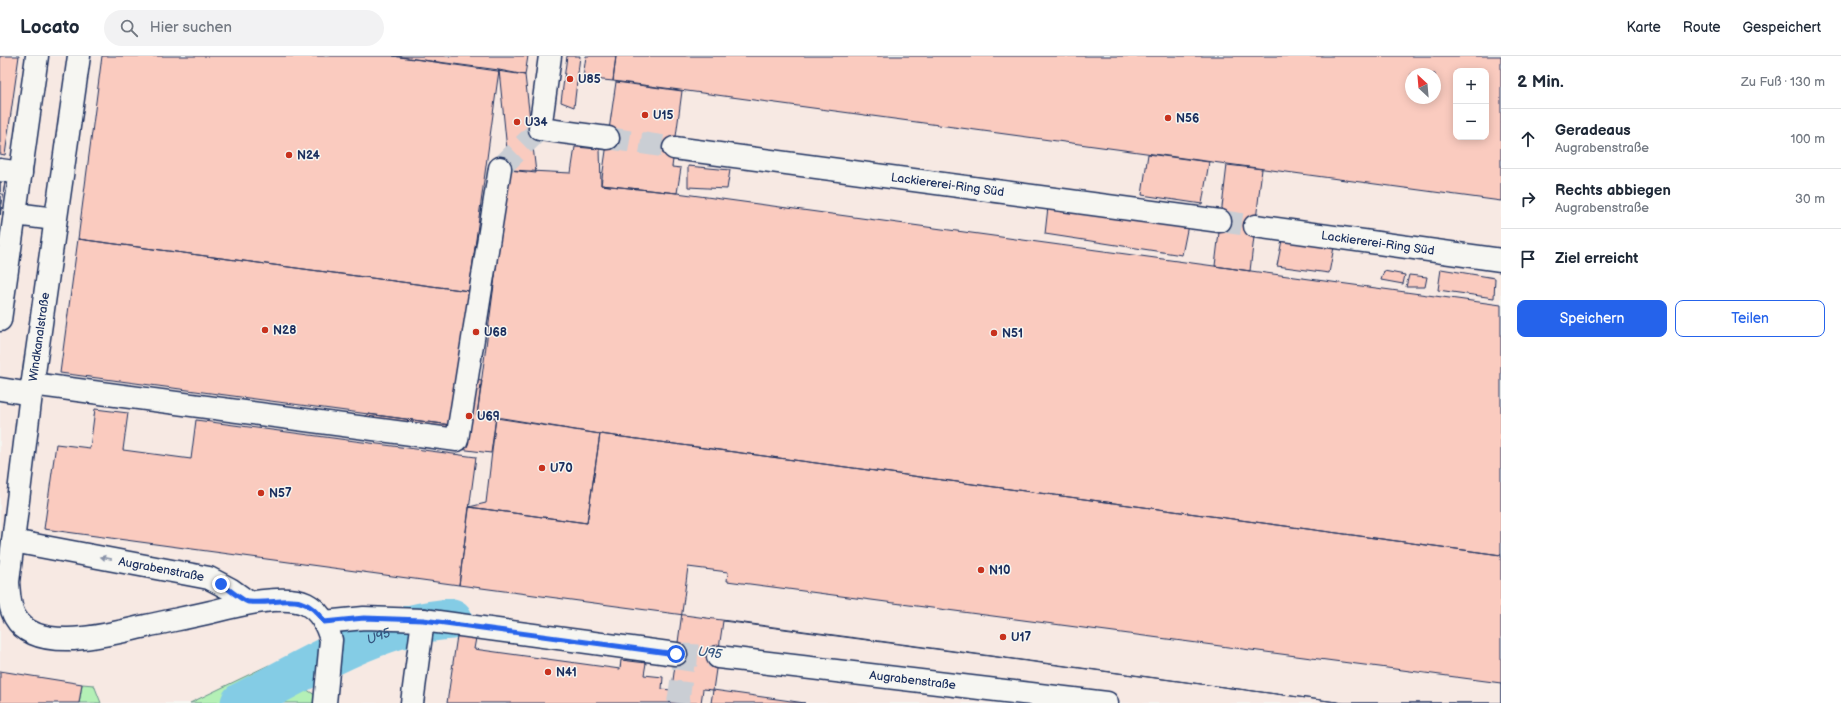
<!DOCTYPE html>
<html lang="de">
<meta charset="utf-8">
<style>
body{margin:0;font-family:"Balsamiq Sans",sans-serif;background:#f2f2f3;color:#1f2937}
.controls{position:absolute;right:12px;top:12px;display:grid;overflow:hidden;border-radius:8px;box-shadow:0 2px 10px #0003}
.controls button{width:36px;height:36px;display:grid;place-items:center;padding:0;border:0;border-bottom:1px solid #e0e1e3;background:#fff;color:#1f2937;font:20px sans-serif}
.compass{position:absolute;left:1405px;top:12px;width:36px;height:36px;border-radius:50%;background:#fff;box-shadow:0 2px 10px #0003;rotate:334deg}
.stop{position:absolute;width:12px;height:12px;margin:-9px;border:3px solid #2563eb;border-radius:50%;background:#fff}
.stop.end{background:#2563eb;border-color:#fff;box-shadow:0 1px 4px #0008}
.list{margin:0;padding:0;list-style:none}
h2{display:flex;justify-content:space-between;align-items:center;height:52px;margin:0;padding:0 16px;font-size:17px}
h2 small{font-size:13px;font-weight:400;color:#747a83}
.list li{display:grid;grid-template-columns:26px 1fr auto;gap:12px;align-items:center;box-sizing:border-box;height:60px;padding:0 16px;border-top:1px solid #e0e1e3}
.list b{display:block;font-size:15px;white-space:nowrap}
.list p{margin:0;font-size:13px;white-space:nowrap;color:#747a83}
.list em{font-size:13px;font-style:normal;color:#747a83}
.actions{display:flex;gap:8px;padding:12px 16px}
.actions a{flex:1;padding:9px 0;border:1px solid #2563eb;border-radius:8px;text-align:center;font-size:14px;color:#2563eb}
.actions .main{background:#2563eb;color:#fff}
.icon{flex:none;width:22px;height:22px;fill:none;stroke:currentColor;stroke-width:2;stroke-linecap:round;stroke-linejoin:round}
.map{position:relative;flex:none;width:1501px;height:647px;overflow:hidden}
header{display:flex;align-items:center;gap:24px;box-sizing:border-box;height:56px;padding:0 20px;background:#fff;border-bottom:1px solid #e0e1e3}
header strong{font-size:19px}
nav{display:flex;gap:22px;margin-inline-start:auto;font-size:14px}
.search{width:280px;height:36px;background:#f2f2f3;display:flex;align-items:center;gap:10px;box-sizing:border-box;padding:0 14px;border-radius:22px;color:#747a83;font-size:15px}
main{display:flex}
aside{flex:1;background:#fff}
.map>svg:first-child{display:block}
.built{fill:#f7e9e3;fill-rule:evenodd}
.green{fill:#b4f0b6;stroke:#68908a}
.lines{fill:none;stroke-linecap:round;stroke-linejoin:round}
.stream{stroke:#5a8daf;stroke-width:7}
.river{stroke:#84cce5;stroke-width:41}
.building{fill:#facbbf;stroke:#1b2f5e;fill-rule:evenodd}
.minor-tunnel{stroke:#caced4;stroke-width:22;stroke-dasharray:22 11;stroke-linecap:butt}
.minor-casing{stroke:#1b2f5e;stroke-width:25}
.minor{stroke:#f6f6f2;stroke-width:22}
.oneway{fill:#8892a8}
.route{stroke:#2563eb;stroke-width:5}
.poi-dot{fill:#c8321e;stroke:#f6f6f2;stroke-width:1.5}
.labels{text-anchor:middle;stroke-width:3;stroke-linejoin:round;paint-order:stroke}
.poi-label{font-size:12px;font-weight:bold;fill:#1b2f5e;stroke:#f6f6f2;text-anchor:start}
.street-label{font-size:12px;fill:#1b2f5e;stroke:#f6f6f2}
.water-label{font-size:13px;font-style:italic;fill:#355680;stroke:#f6f6f2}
</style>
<header>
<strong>Locato</strong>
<div class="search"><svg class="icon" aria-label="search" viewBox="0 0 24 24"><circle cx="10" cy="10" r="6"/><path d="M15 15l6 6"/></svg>Hier suchen</div>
<nav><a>Karte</a><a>Route</a><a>Gespeichert</a></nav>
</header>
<main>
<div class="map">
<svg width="1501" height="647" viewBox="0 0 1501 647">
<rect width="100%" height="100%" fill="#f6f6f2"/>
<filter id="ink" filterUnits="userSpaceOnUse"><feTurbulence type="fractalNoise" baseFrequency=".025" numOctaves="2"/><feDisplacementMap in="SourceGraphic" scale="8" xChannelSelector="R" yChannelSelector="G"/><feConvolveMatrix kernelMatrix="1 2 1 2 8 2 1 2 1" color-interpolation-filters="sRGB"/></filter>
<g filter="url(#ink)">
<path class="built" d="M0 0H1501V647H0ZM1456 15H1486V81H1456ZM1411 18H1435V42H1411Z"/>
<path class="green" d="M269 609 318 641 316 647H190Z
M82 628 94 629 101 647H79Z"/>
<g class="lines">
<path class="stream" d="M244 647 301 616"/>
<path class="river" id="s1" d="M241 647C305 614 378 567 452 563"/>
</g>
<path class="building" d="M0 0H19L5 99 0 98Z
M102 0H393L499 14 469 235 78 183Z
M393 0H528L525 19Z
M567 0H580L574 51 561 46Z
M586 0H616L613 25 583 22Z
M616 0H1501V145L613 25ZM1456 15H1486V81H1456ZM1411 18H1435V42H1411Z
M499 14 525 19 536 117 509 114Z
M616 26 682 35 672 111 681 112 677 137 601 129Z
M575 91 600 93 601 129 677 137 1501 249V499L600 378 477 359 509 114 571 117Z
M1148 98 1209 106 1202 148 1142 139Z
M1227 109 1262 113 1250 215 1215 210Z
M688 110 730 114 727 133 688 131Z
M0 120H6L0 159Z
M0 120H6L0 159Z
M1048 151 1188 169 1182 199 1045 178Z
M78 183 469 235 451 369 60 317Z
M1282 184 1334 191 1329 217 1277 210Z
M1441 213 1495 222 1494 242 1438 234Z
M1384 215 1405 219 1403 228 1381 224Z
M1409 219 1427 221 1425 231H1406Z
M457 322 482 325 477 359 496 361 491 397 362 381 367 358 451 369Z
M95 353 128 357 123 394 191 403 196 364 476 401 459 529 44 473 56 388 90 392Z
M496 361 600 378 587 467 469 451 486 447Z
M600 378 1501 499V647H1344L459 529 469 451 587 467Z
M688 511 728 516 727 525 1501 627V647H1344L723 565 713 634 703 633 701 647H670Z
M457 580 476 582 474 593 620 613 621 604 646 607 644 619 663 621 662 633 671 634 670 647H447Z
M0 615 82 628 79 647H0Z
M713 634 805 647H711Z"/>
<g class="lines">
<path class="minor-tunnel" d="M608 82 674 92
M500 112 540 73
M1220 165 1255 170
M676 598 718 601
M678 647 685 598"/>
<g class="minor-casing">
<g id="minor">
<path d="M79 0 31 338 8 526C9 538 9 551 15 561 37 600 113 577 146 570 168 565 190 561 211 556 235 550 283 537 306 548 320 555 327 569 331 584L325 647"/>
<path d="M550 0 540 73 608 82"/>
<path id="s2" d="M674 92 1220 165"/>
<path d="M0 114 21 117"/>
<path d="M15 158 55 163"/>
<path id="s3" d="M1255 170 1501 204"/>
<path d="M0 264 37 0"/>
<path d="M32 328 457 384 500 112"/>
<path d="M0 333 31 338"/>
<path id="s4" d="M13 485 209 522 230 533 248 546"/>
<path d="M324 566 364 562 423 564 676 598"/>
<path id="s5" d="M718 601 1107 647"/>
<path d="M412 647 423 564"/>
</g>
</g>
<use href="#minor" class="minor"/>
</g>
<defs><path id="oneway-solid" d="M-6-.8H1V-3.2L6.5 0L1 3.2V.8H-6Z"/></defs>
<use class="oneway" href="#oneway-solid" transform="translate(106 502) rotate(-169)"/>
</g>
<g class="lines" filter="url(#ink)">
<path class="route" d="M221 528C228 532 244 546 249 546 280 549 304 533 324 566L364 562 423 564 676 598"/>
</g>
<g class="poi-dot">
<circle cx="570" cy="23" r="4"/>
<circle cx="645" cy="59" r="4"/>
<circle cx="1168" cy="62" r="4"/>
<circle cx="517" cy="66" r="4"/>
<circle cx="289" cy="99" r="4"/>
<circle cx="265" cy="274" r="4"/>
<circle cx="476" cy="276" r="4"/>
<circle cx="994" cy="277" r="4"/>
<circle cx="469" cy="360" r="4"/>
<circle cx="542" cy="412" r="4"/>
<circle cx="261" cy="437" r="4"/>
<circle cx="981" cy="514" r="4"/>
<circle cx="1003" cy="581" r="4"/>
<circle cx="548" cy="616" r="4"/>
</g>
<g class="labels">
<g class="poi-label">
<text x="578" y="27">U85</text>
<text x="653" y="63">U15</text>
<text x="1176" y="66">N56</text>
<text x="525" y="70">U34</text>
<text x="297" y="103">N24</text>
<text x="273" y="278">N28</text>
<text x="484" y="280">U68</text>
<text x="1002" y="281">N51</text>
<text x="477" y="364">U69</text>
<text x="550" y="416">U70</text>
<text x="269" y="441">N57</text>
<text x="989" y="518">N10</text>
<text x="1011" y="585">U17</text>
<text x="556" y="620">N41</text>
</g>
<g class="street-label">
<text dy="4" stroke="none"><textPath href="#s2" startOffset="276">Lackiererei-Ring Süd</textPath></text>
<text dy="4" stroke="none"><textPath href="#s3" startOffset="124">Lackiererei-Ring Süd</textPath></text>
<text transform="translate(39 281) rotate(-82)" y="4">Windkanalstraße</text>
<text dy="4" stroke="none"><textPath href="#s4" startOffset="151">Augrabenstraße</textPath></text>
<text dy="4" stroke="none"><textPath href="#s5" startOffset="196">Augrabenstraße</textPath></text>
</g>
<g class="water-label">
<text dy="5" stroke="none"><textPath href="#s1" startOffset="153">U95</textPath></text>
<text transform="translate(710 596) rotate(8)" y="5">U95</text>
</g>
</g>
</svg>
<div class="controls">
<button>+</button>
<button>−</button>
</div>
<svg class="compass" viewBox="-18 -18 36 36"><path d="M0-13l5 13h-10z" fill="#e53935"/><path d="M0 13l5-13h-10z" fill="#747a83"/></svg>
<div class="stop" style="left:676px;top:598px"></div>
<div class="stop end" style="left:221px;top:528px"></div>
</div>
<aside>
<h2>2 Min.<small>Zu Fuß · 130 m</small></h2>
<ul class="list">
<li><svg class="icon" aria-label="ahead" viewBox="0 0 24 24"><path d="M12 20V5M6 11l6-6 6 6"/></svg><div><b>Geradeaus</b><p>Augrabenstraße</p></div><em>100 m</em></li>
<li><svg class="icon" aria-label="right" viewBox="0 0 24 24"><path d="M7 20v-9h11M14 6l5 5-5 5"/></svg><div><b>Rechts abbiegen</b><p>Augrabenstraße</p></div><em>30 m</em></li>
<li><svg class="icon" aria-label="arrive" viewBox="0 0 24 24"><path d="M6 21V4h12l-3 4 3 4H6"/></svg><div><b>Ziel erreicht</b></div></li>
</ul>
<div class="actions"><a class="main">Speichern</a><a>Teilen</a></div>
</aside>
</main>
